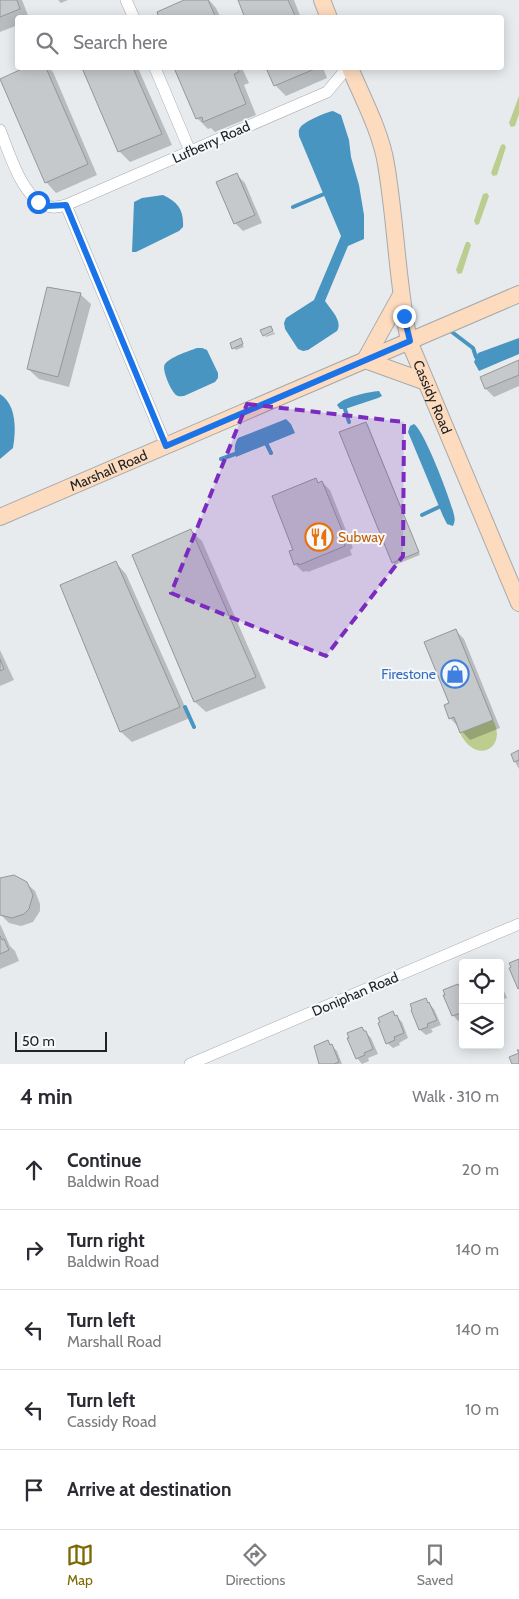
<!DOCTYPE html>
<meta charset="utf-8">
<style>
body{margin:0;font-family:Cabin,sans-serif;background:#f7f7f7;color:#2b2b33}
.controls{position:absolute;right:15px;bottom:15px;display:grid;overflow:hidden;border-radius:5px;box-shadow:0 2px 12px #0003}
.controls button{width:45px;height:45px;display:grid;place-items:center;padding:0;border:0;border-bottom:1px solid #e1e1e2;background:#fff;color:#2b2b33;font:25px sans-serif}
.scale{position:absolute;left:15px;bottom:12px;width:92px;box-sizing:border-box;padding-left:5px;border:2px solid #212223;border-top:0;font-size:14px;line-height:18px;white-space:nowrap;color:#212223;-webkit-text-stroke:4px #f5f8fb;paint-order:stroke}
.stop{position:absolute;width:15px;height:15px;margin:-11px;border:4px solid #1a73e8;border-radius:50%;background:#fff}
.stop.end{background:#1a73e8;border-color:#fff;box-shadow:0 1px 5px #0008}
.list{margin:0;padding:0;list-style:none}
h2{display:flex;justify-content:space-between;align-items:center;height:65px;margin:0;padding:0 20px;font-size:21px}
h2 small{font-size:16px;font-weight:400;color:#7c7c81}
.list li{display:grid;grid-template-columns:32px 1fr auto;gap:15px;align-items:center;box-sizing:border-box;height:80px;padding:0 20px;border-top:1px solid #e1e1e2}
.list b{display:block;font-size:19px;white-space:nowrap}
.list p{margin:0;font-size:16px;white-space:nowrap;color:#7c7c81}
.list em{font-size:16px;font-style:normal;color:#7c7c81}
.icon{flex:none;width:28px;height:28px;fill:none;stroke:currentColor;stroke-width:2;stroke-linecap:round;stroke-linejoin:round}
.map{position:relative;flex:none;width:519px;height:1064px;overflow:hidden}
.search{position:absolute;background:#fff;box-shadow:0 2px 12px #0003;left:15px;right:15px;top:15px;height:55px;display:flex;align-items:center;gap:12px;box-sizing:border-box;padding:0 18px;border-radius:5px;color:#7c7c81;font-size:19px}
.sheet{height:465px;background:#fff}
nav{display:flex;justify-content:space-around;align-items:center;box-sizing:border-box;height:70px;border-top:1px solid #e1e1e2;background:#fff;font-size:14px;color:#7c7c81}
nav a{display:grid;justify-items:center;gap:2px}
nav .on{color:#7d6900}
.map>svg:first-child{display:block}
.green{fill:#bbcd8f}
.water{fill:#4895c1}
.shadow{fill:#0003}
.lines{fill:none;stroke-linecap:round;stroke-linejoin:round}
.stream{stroke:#4895c1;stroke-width:4}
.building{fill:#c6c9cb;stroke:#94979a}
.street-casing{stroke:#a7aaad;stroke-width:12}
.secondary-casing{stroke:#a7aaad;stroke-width:18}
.street{stroke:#fff;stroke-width:11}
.secondary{stroke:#fddbbe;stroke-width:16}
.route{stroke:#1a73e8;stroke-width:6}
.marked{fill:#7b2cbf;fill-opacity:0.2;stroke:#7b2cbf;stroke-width:4;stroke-dasharray:10 6;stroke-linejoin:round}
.labels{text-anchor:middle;stroke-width:4;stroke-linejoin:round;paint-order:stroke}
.street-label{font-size:14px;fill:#212223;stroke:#f5f8fb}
.food-label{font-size:14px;fill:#c56008;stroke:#f5f8fb;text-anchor:start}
.shop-label{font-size:14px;fill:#366cbe;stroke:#f5f8fb;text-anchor:end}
</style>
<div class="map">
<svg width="519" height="1064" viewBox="0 0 519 1064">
<rect width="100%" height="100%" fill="#e8ebee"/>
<path class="green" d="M519 96V114L515 126 511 127 509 123Z
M504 144 506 147 497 175 493 176 491 173 501 145Z
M487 193 489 196 479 224 476 225 474 221 483 194Z
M466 242H469L471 245 462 273 458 274 456 270Z
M493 720C508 748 476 766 460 733Z"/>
<path class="water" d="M333 111 341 115 349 140 351 157 359 185 364 215V239L348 246 325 301C331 310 343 321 337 331L308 350 303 351 298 349 285 329 284 323 286 318 314 300 341 236 299 136C299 132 298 131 300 128 303 122 326 112 333 111Z
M163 195C178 202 184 210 183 227L179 231 136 252H132L134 202 142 198Z
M519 338V354L479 371 474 362 478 353Z
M197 348H202L207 350 218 373V378L215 382 184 396C180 396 179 397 176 395 171 391 161 369 165 364 170 357 189 351 197 348Z
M379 391 382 396 378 398 345 409H340L337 405C344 397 368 392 379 391Z
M0 394C17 405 16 430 13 448L0 459Z
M286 419 291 424 295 433 236 457C234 450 234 445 238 438Z
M414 424C424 430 451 500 454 515 455 519 455 522 453 526L447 524 443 516 408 432 410 426Z"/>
<path class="shadow" d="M0 0H22L29 18H18V25L0 32Z
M58 0H68L61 3Z
M188 0H209L216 8 221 18H161Z
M239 0H294L301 18H246Z
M28 68H49L53 72 97 175 56 193 46 182 1 79Z
M84 68H138L172 145 130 162 119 151Z
M175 68H242L249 83 244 85 256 115 215 132 211 128 208 129 197 118Z
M268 68H323L327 78 286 96 275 85Z
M237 175 245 183 262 223 243 231 235 223Z
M80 294 91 304 69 387 39 379 28 369Z
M274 332 275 334 266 337 265 336Z
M240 340 244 347 236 350 234 348Z
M519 361V386L494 397 486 389 481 378Z
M366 423 368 425 420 555 395 565 393 562Z
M316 480 319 483 322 482 330 490 353 548 350 550 352 555 308 572 307 571 303 572 295 564V550Z
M191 531 202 541 266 688 206 712 195 702 134 556Z
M116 563 126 574 190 718 132 742 121 732 61 586Z
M456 631 464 639 500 728 470 740 451 719 445 705 450 703Z
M0 650 14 680 0 686Z
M519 752V769L515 762Z
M0 880 26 883 35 891 40 904V911L33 922 21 926 9 923 0 914Z
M0 924 10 946 15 951 19 961 0 969Z
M500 982 507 998 500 1000Z
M458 985 463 990V1019L458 1021 453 1015Z
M425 1000 434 1009 441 1025 431 1029 433 1032 426 1035 420 1030 412 1010Z
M393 1013 402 1022 408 1038 399 1043 400 1045 393 1048 387 1043Z
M362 1028 371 1038 378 1054 368 1058 369 1061 362 1064 357 1058Z
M328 1042 337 1051 342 1064H321Z"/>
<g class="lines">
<path class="stream" d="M293 207 324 194
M448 329 473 348 476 357
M345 409 349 422
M267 445 271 453
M221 459 235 454
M422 515 439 507
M185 707 194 727"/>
</g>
<path class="building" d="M0 0H17L20 9 0 17Z
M184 0H208L216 18H159L157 12Z
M238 0H288L296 18H245Z
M24 68H46L88 164 45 183 0 79Z
M82 68H133L162 134 118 152Z
M174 68H237L239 72 234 74 246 104 203 122 202 117 196 119Z
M266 68H317L274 86Z
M237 173 255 215 234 224 216 182Z
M47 287 81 293 58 377 27 369Z
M271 326 273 331 263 336 260 330Z
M241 338 243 344 232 349 230 343Z
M519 360V375L485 389 480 377Z
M366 422 419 552 392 563 339 432Z
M316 478 318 483 322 481 346 540 343 541 345 546 299 565 298 563 294 565 289 551 293 550 272 496Z
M191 529 256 677 194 702 132 555Z
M116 561 180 707 120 732 60 585Z
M456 629 493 720 460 733 454 717 449 719 444 705 449 703 424 642Z
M0 659 4 669 0 671Z
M519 750V760L514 762 511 754Z
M14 875 27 882 33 895 29 909 24 914 12 918 0 915V878Z
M0 936 2 940 4 939 9 950 0 954Z
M519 959V988L518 989 509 968 511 967 509 963Z
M458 984 460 988H462L463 990V1009L460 1010 461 1013 452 1016 443 995H445L443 990Z
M426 998 428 1003 429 1002 437 1020 427 1024 428 1027 419 1030 411 1010 412 1009 410 1004Z
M393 1011 395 1016 397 1015 404 1033 394 1037 395 1040 386 1044 378 1023 380 1022 378 1018Z
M362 1027 364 1031H366L373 1049 364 1053 365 1055 356 1059 347 1038H349L347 1033Z
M328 1040 330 1045 332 1044 339 1062 334 1064H319L314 1046Z
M517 1050H519V1064H512L509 1057 519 1053Z"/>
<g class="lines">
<g class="street-casing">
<path id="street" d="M126 0 134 18
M155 68 190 151
M0 130C9 152 22 198 47 206 53 208 60 207 66 205L327 92 347 68
M66 205 166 446
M190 1064 519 924"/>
</g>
<g class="secondary-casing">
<g id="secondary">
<path d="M322 0 329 18"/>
<path id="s1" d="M350 68C362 97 381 132 386 164 396 222 397 282 409 341L519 603"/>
<path d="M365 360 401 295"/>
<path d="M365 360 426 382"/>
<path id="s2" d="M0 517 519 294"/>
</g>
</g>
<use href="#street" class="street"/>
<use href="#secondary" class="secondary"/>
</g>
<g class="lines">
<path class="route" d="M38 202 47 206 66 205 166 446 410 341 404 316"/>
</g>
<path class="marked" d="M247 404 404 422 403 556 326 656 171 593Z"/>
<defs>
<g id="restaurant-ring" transform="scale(1.4375)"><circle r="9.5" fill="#f5f8fb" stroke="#e8710a" stroke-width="1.5"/><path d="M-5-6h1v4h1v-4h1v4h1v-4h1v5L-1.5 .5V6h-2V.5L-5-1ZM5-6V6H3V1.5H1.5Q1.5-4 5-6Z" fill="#e8710a"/></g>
<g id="shop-ring" transform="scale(1.4375)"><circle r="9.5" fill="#f5f8fb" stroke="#3f7fe0" stroke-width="1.5"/><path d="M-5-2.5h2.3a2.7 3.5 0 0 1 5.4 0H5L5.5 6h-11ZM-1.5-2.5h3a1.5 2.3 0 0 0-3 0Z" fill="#3f7fe0"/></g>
</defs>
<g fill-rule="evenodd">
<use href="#restaurant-ring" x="319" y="537"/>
<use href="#shop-ring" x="455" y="674"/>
</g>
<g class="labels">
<g class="street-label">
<text transform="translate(211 142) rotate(-24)" y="5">Lufberry Road</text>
<text dy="5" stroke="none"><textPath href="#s1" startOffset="342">Cassidy Road</textPath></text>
<text dy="5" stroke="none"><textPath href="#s2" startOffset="118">Marshall Road</textPath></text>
<text transform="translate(355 994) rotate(-23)" y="5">Doniphan Road</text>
</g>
<g class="food-label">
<text x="338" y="542">Subway</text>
</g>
<g class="shop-label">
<text x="436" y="679">Firestone</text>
</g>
</g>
</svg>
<div class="controls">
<button><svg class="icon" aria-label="locate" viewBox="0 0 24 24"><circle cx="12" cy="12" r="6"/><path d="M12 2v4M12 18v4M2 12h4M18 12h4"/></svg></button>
<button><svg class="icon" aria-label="layers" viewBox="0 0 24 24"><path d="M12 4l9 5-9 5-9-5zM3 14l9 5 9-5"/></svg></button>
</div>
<div class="scale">50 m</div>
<div class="stop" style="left:38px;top:202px"></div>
<div class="stop end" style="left:404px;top:316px"></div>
<div class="search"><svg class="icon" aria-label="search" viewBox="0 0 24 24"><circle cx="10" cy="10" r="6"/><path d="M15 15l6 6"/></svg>Search here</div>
</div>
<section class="sheet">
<h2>4 min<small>Walk · 310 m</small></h2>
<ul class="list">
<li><svg class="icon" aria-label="ahead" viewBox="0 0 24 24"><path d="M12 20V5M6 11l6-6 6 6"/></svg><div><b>Continue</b><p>Baldwin Road</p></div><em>20 m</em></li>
<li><svg class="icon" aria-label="right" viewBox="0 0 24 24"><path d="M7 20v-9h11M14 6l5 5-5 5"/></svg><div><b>Turn right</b><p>Baldwin Road</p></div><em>140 m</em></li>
<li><svg class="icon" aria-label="left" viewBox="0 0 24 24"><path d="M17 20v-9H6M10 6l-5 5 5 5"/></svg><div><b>Turn left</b><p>Marshall Road</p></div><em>140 m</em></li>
<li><svg class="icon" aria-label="left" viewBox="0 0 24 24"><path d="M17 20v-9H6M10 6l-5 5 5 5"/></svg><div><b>Turn left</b><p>Cassidy Road</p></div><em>10 m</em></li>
<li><svg class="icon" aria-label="arrive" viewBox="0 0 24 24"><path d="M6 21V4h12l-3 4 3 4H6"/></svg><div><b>Arrive at destination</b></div></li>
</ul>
</section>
<nav>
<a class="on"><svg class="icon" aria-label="map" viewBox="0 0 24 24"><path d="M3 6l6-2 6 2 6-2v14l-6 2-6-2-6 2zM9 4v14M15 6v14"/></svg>Map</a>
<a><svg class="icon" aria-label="directions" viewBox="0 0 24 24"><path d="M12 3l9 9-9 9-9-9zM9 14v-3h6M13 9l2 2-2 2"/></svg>Directions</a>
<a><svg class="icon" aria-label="saved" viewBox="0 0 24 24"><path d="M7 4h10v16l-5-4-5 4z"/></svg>Saved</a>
</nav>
